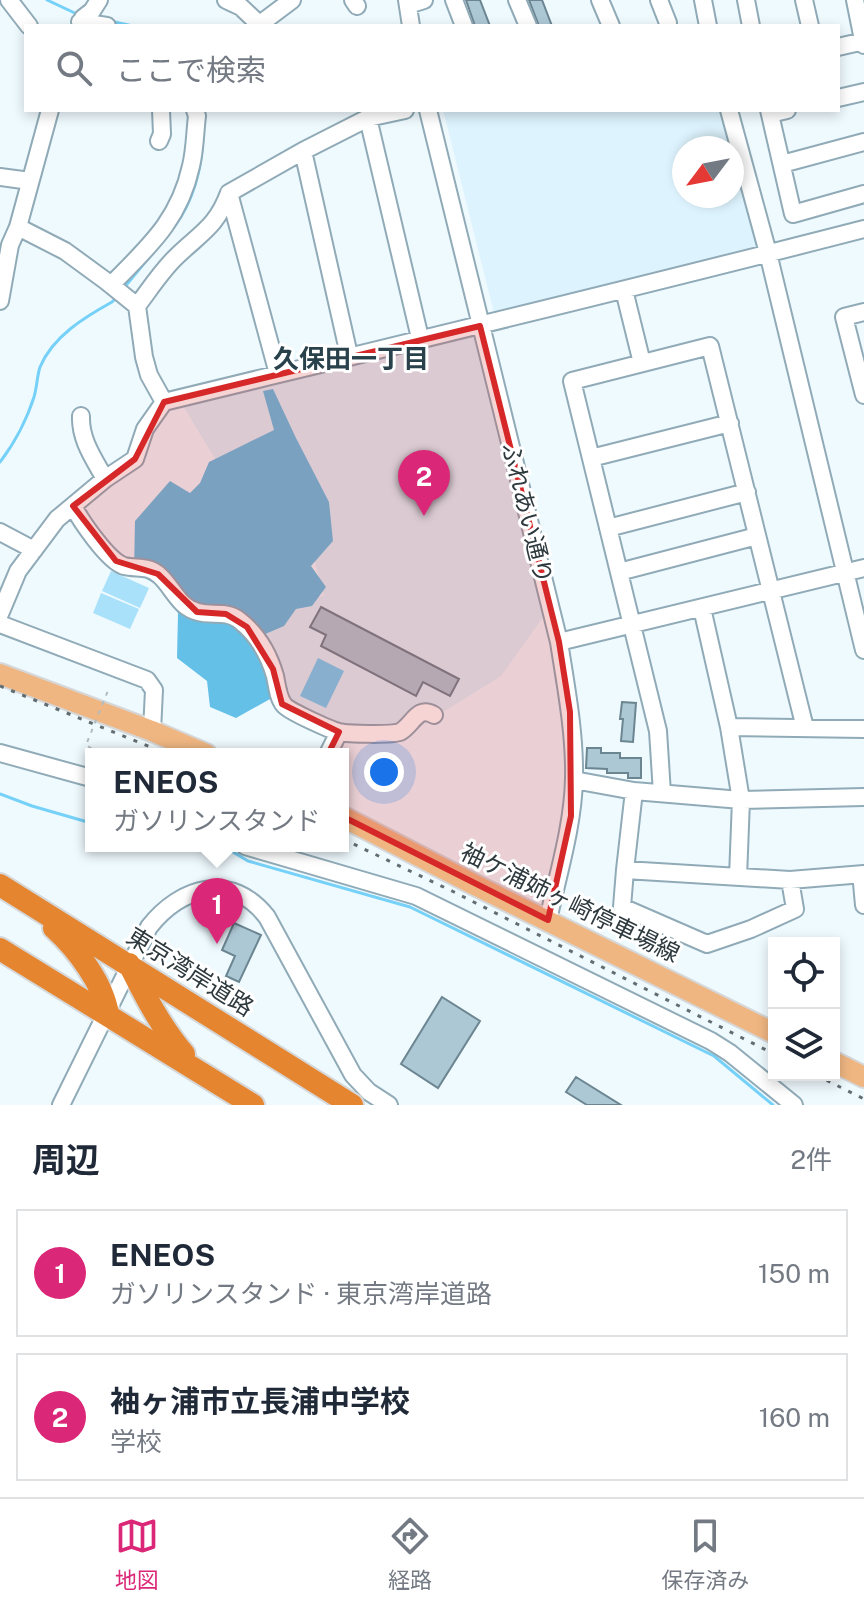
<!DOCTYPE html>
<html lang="ja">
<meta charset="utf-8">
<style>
body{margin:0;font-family:"Public Sans","Noto Sans JP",sans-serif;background:#f6f6f7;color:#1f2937}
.controls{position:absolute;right:24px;bottom:24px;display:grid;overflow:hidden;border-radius:0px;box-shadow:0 4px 12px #0003}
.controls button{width:72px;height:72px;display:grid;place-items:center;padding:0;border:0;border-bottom:2px solid #e0e1e3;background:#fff;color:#1f2937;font:40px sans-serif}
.compass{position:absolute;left:672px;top:136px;width:72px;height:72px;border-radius:50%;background:#fff;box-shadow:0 4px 12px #0003;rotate:238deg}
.you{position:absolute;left:384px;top:772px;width:28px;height:28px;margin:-20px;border:6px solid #fff;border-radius:50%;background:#1a73e8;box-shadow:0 0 0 12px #1a73e833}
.badge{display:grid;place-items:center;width:52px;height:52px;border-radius:50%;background:#db2777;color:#fff;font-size:26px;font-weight:700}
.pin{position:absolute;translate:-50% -66px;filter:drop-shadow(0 2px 4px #0008)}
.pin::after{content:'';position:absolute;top:42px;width:28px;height:24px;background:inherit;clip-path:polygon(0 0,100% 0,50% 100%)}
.popup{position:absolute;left:85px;top:748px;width:264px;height:104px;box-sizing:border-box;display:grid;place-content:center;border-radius:0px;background:#fff;filter:drop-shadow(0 2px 6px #0005);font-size:26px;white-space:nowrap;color:#747a83}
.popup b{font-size:30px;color:#1f2937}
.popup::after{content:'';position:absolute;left:50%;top:100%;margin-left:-16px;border:16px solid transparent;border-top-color:#fff}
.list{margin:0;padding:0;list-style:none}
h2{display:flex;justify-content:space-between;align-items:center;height:104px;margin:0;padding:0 32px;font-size:34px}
h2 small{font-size:26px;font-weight:400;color:#747a83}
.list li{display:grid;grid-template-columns:52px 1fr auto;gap:24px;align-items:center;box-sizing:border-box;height:128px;margin:0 16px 16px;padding:0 16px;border:2px solid #e0e1e3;border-radius:0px}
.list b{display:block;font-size:30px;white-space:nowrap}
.list p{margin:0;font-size:26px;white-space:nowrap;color:#747a83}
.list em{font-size:26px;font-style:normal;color:#747a83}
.icon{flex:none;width:44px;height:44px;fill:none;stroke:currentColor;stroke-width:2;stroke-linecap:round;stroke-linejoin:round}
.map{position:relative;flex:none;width:864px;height:1105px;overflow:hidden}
.search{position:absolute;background:#fff;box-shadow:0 4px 12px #0003;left:24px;right:24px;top:24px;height:88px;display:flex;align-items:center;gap:20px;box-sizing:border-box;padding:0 28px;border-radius:0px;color:#747a83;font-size:30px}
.sheet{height:392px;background:#fff}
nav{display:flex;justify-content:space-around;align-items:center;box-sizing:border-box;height:112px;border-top:2px solid #e0e1e3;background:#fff;font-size:22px;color:#747a83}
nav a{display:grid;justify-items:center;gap:4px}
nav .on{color:#db2777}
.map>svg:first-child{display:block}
.built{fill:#ddf3fd;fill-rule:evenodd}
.green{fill:#aae1fa}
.forest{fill:#65c0e7}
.water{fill:#76d1f8}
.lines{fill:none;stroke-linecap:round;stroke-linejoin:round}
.stream{stroke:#76d1f8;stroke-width:3}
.building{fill:#adc8d5;stroke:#6b8591;stroke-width:2}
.minor-casing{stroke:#90abb7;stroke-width:20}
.major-casing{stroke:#d5d7d8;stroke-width:24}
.highway-casing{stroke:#d5d7d8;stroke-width:26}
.minor{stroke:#fff;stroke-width:16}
.major{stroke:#efb682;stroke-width:20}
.highway{stroke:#e5852f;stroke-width:22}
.rail{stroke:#626d72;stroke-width:3;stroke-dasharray:4 8;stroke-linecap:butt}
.path-bridge{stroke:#b1bcc1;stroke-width:2;stroke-dasharray:4 6;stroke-linecap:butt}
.marked{fill:#d62828;fill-opacity:0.2;stroke:#d62828;stroke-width:6;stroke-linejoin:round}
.labels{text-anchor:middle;stroke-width:6;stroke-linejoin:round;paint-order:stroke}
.street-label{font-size:24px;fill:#2e393e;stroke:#fff}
.neighbourhood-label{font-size:26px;font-weight:bold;fill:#29414b;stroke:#fff}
</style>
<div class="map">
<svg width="864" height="1105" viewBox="0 0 864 1105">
<rect width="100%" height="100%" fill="#effaff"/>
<path class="built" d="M443 110H723L762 249 495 317ZM684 148H732V196H684Z
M476 332 544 616 501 676 440 714 420 704 398 727 339 726 290 702 280 685 271 644 257 624 324 595 278 429 215 459 182 404Z"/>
<path class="green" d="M111 571 149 588 140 608 102 591Z
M101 593 139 609 130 629 93 613Z"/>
<path class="forest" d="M273 389 296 438 329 502 333 541 311 566 326 587 312 606 296 609 284 626 263 635 288 689 236 718 210 707 207 681 177 658 178 613 159 586 134 572 135 521 170 481 190 493 200 483 209 462 274 430 263 391Z"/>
<path class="water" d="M318 658 344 671 326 708 300 696Z"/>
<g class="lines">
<path class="stream" d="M47 0 79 15
M110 21 133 26
M174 227C193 202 202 169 203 137
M123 289 151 255
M0 462C14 444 27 419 34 397 37 387 37 376 40 367 53 336 85 317 112 302L116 298
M0 794 32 806 91 823
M223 846 248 861 410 907 714 1056 773 1105"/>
</g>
<path class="building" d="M466 0H480L490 26H475Z
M529 0H542L552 26H539Z
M321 607 459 679 450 696 423 682 416 696 321 646 326 635 310 627Z
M622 702 636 703 633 742 621 741 623 719H620Z
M587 748H601V753H620V758H641V778H628V773H607V769L586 768Z
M234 923 261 935 239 982 226 976 235 956 222 950Z
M442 997 480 1021 438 1088 401 1064Z
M576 1077 621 1105H587L566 1092Z"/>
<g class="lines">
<g class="minor-casing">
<path id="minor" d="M9 0 29 26
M226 0 241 7 261 26
M353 0 357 6
M407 0 411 26
M454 0 464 26
M517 0 528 26
M600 0 611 26
M659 0 668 23
M703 0 708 26
M746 0 751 26
M804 0 810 26
M855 0 864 45
M408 5 424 0
M80 22 107 26
M260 24 292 0
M80 26 83 18 92 11 99 0
M838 47 864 41
M838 98 864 92
M428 110 559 642C566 687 575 733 574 779 573 826 558 874 548 920
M729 110 768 253 864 650
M769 110 793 214 864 194
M770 114 787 110
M368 118 420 338
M159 141 162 134 161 110
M303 151 349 355
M782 164 864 142
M0 177 30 181
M111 285C148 247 179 221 191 166 195 150 195 132 197 116L195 110
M624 290 642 363
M0 301 10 245 18 227 50 110
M137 306C150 289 162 270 177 256 202 232 216 227 229 193
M864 312 844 317 864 395
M278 374 229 193 303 151 368 118 405 110
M164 402C398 345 631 289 864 229
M81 416C80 440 94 459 105 479
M591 458 730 423
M73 506C81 521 108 561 124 566 137 569 148 565 159 575 173 587 178 607 198 612 212 616 226 610 239 620 257 634 269 655 275 676 277 685 278 698 284 705 288 711 331 730 339 732 348 734 392 735 400 732 413 725 417 705 434 715
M608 528 747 492
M0 532 34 550
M619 572 757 536
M702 608 729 727 741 800 738 877
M0 614 18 571 57 519 105 479 135 459 145 429 164 402 149 375 144 357 137 306 106 281 65 251 18 227
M0 624 147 680 154 690 152 731
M559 642 864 568
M729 727 864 729
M0 753 91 778
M328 754 339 732
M574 780 634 791 741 800 864 797
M662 793 658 731 572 381 710 346 805 728
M245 846 416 896 711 1041 730 1053 794 1105
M625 870 634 791
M864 874 862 883 864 905
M790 880 795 909 751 929 707 944 622 907 625 870 790 880 864 874
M61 1105 149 927C181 886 232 872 267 917L353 1075 369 1092 389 1105"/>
</g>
<g class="major-casing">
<path id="major" d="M0 674 152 731 206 754
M343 817 475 885 774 1033
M834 1062 864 1077"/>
</g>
<g class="highway-casing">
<path id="highway" d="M0 885 352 1105
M54 928C77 949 103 983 108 1014
M0 949 253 1105
M129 964C145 996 161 1027 184 1054"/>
</g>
<use href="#minor" class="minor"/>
<use href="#major" class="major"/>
<use href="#highway" class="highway"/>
<path class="rail" d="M0 686 168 754
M343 839 454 892 774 1054
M816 1075 864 1099"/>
<path class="path-bridge" d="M100 754 86 745 109 688"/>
</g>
<path class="marked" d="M480 326 559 642 570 712 571 816 548 920 306 798 339 732 282 704 273 669 247 627 226 614 197 612 158 574 116 561 73 506 135 459 164 402Z"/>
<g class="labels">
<g class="street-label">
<text transform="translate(527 513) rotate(76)" y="8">ふれあい通り</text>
<text transform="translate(570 903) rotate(26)" y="8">袖ケ浦姉ヶ崎停車場線</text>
<text transform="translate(190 972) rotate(32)" y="8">東京湾岸道路</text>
</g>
<g class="neighbourhood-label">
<text x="351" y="368">久保田一丁目</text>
</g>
</g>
</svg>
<div class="controls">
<button><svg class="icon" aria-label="locate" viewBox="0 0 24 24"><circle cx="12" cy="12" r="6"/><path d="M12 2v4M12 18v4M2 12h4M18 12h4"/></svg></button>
<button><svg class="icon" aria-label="layers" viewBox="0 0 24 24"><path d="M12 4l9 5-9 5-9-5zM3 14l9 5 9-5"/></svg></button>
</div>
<svg class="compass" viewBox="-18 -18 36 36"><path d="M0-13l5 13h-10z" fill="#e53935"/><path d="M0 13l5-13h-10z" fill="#747a83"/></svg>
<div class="you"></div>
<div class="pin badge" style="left:217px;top:944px">1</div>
<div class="popup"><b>ENEOS</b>ガソリンスタンド</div>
<div class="pin badge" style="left:424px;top:516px">2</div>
<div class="search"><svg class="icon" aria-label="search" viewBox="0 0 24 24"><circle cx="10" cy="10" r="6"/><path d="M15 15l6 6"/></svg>ここで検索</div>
</div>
<section class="sheet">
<h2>周辺<small>2件</small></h2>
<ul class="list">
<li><span class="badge">1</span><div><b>ENEOS</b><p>ガソリンスタンド · 東京湾岸道路</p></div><em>150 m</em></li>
<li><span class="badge">2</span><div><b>袖ヶ浦市立長浦中学校</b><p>学校</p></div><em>160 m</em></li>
</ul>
</section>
<nav>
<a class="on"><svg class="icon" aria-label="map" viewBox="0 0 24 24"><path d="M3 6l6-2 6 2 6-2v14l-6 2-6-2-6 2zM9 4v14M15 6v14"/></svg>地図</a>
<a><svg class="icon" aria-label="directions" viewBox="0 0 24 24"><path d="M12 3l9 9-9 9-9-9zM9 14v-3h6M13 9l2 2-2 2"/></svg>経路</a>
<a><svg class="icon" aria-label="saved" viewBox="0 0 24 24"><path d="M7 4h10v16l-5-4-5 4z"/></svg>保存済み</a>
</nav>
